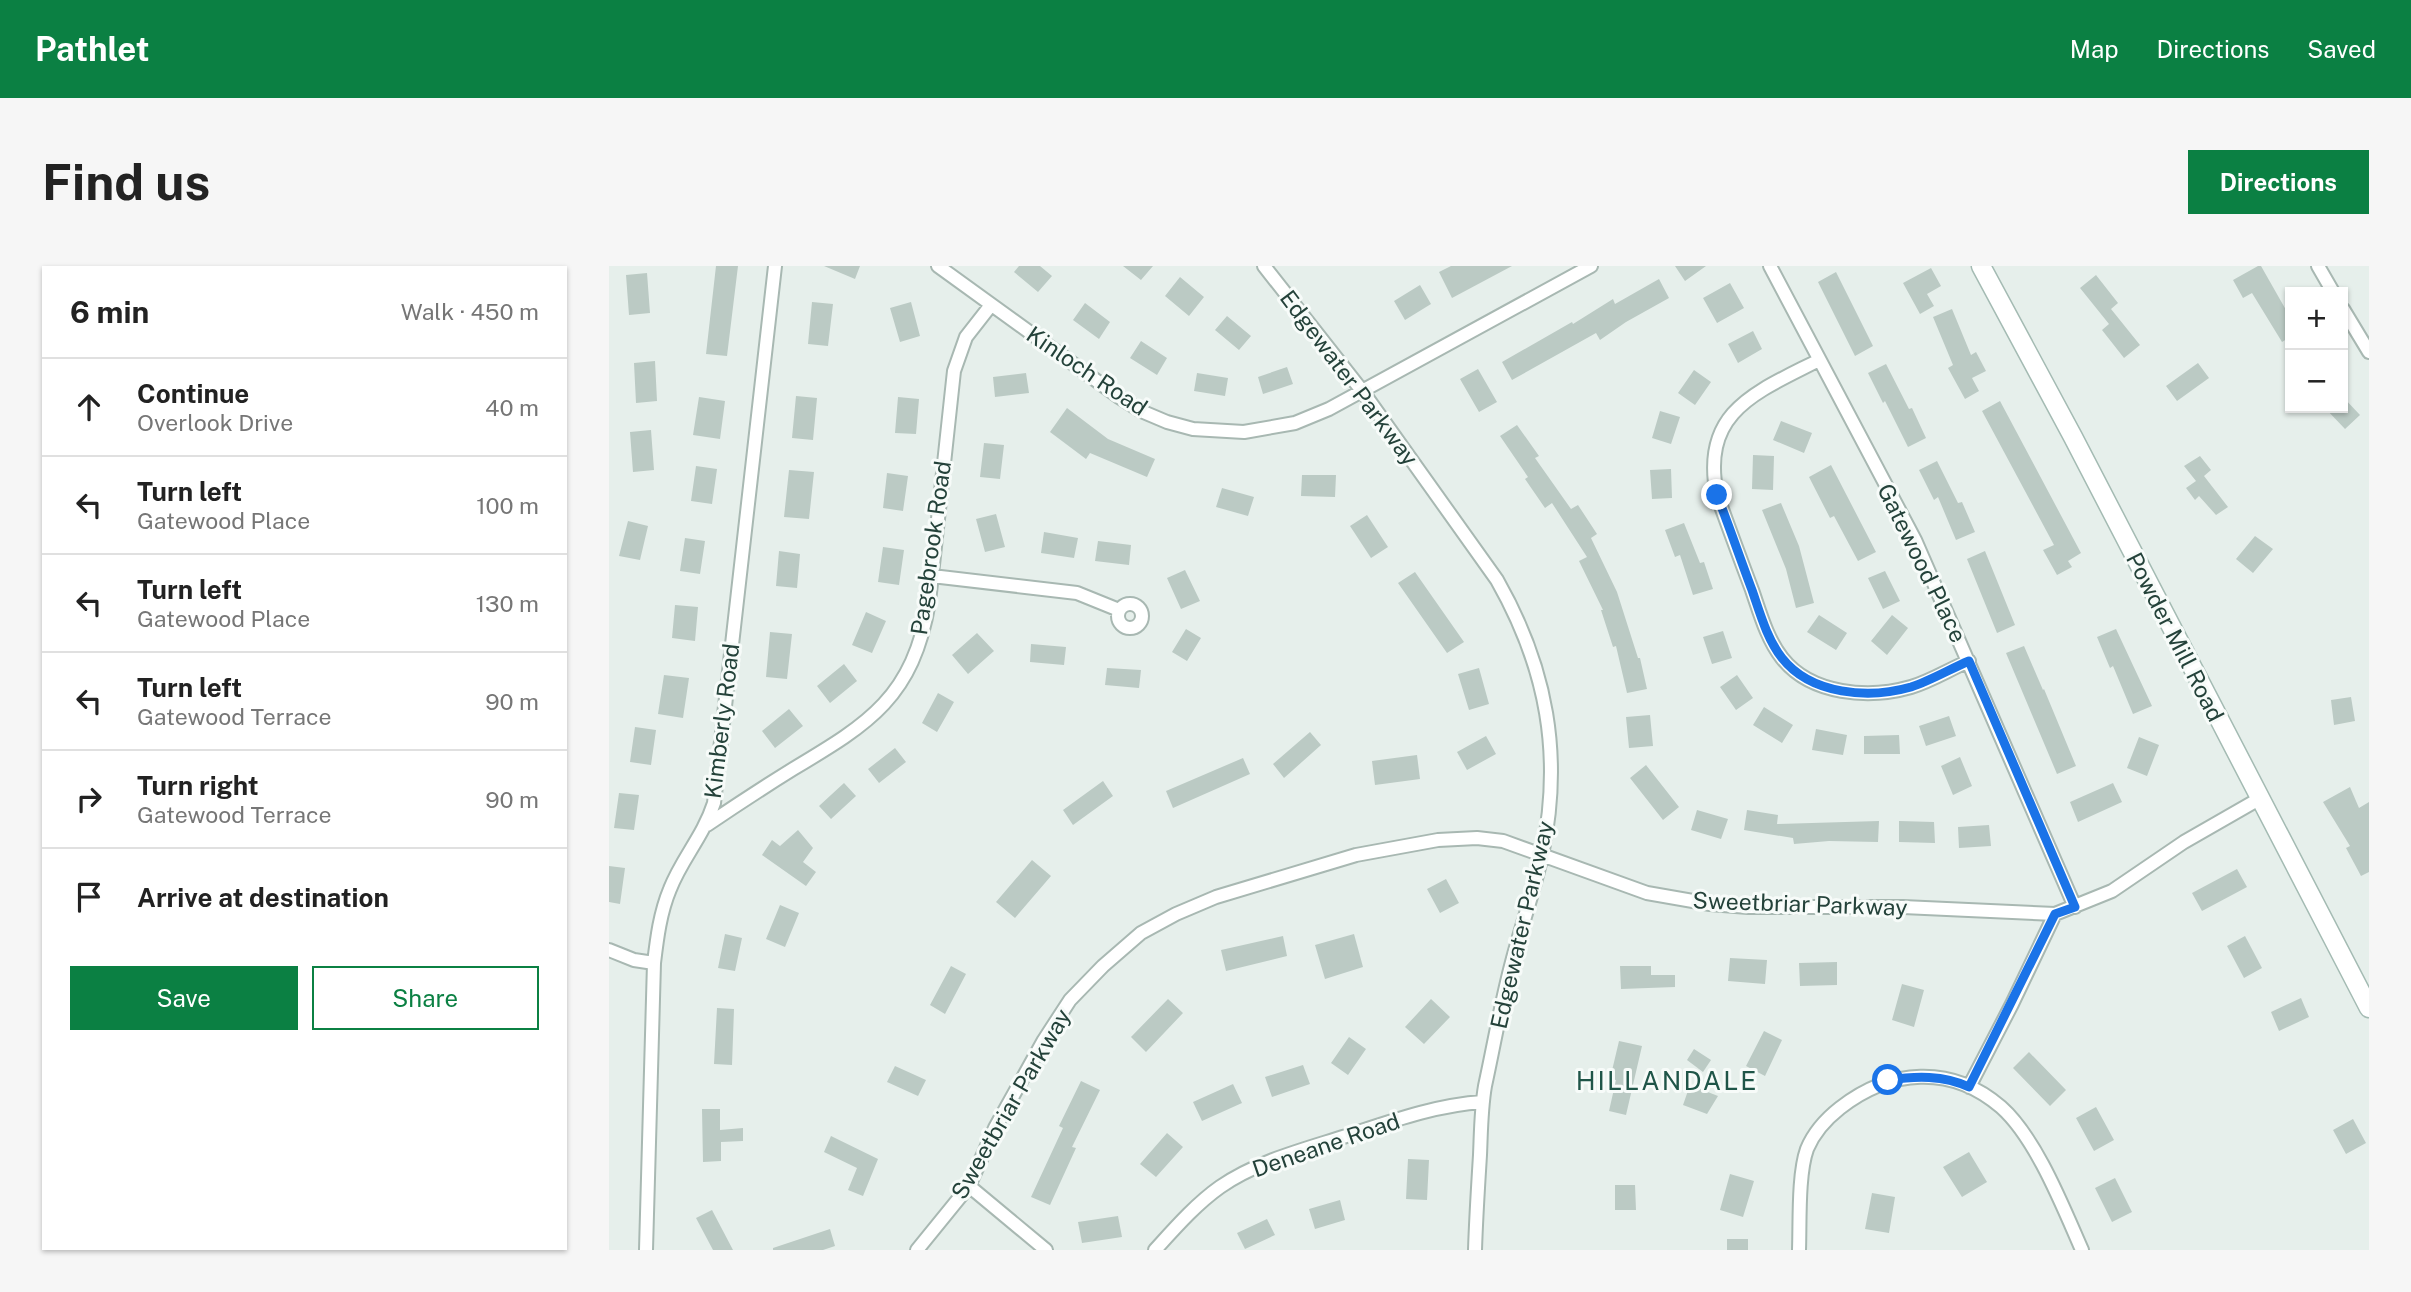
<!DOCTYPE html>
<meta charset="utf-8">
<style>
body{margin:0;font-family:"Public Sans",sans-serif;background:#f6f6f6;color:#222}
.controls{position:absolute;right:21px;top:21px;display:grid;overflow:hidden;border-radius:0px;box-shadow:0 2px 5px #0004}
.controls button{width:63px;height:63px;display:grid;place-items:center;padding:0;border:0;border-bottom:2px solid #e0e0e0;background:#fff;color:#222;font:35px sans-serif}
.stop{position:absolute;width:21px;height:21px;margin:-16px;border:5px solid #1a73e8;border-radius:50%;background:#fff}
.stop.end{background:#1a73e8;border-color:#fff;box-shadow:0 2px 7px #0008}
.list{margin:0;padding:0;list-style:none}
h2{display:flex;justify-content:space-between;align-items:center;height:91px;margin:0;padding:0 28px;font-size:30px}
h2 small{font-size:23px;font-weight:400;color:#767676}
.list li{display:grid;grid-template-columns:46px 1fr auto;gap:21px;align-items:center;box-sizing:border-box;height:98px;padding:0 28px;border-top:2px solid #e0e0e0}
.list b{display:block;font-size:26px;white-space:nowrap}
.list p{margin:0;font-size:23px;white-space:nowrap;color:#767676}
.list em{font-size:23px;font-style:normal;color:#767676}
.actions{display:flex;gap:14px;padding:21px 28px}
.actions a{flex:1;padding:16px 0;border:2px solid #0b8043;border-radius:0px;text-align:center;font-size:24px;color:#0b8043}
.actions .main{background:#0b8043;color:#fff}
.icon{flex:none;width:38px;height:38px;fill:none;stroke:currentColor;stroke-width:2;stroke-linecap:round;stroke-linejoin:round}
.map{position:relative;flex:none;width:1760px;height:984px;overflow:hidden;border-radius:0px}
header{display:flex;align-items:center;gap:42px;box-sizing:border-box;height:98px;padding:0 35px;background:#0b8043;color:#fff}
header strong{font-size:33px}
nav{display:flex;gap:38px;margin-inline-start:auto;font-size:24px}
.intro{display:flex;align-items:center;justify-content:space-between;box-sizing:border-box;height:168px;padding:0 42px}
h1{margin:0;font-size:49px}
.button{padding:18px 32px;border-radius:0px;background:#0b8043;color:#fff;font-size:24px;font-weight:700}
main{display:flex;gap:42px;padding:0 42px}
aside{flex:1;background:#fff;border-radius:0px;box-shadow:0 2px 5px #0004}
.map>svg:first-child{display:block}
.building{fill:#bbcac4}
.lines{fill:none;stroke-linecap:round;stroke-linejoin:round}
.street-casing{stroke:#a8b8b2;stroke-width:16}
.secondary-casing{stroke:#a4bbb3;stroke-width:21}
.street{stroke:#fff;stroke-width:12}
.secondary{stroke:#fff;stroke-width:18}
.route{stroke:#1a73e8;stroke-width:9}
.labels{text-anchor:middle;stroke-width:6;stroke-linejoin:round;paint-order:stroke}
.street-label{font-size:23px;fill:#24423a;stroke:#f7fbf9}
.quarter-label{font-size:26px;letter-spacing:2px;fill:#1f5548;stroke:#f7fbf9}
</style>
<header>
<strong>Pathlet</strong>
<nav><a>Map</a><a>Directions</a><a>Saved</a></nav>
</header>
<div class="intro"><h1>Find us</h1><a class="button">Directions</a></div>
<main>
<aside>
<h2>6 min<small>Walk · 450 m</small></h2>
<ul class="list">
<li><svg class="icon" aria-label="ahead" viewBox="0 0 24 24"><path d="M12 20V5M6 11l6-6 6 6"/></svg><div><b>Continue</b><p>Overlook Drive</p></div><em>40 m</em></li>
<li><svg class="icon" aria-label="left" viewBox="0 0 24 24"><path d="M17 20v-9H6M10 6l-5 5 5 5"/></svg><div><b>Turn left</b><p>Gatewood Place</p></div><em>100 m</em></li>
<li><svg class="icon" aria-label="left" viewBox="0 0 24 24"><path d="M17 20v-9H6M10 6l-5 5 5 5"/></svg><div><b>Turn left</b><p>Gatewood Place</p></div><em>130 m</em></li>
<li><svg class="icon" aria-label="left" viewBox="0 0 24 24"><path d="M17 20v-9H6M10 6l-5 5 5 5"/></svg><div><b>Turn left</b><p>Gatewood Terrace</p></div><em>90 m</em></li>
<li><svg class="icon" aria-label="right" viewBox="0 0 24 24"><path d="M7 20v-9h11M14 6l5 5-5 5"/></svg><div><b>Turn right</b><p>Gatewood Terrace</p></div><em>90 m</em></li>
<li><svg class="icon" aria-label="arrive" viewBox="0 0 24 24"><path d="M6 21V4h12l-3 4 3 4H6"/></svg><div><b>Arrive at destination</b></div></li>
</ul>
<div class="actions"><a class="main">Save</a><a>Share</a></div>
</aside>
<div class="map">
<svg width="1760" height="984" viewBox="0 0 1760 984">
<rect width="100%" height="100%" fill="#e6efeb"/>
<path class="building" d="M107 0H129L118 90 97 88Z
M215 0H251L246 13Z
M410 0H431L443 10 429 26 405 6Z
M514 0H544L532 14Z
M842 0H903L843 32 830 6Z
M1066 0H1097L1076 15Z
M1649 0H1652L1681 51V71L1673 76 1643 27 1634 32 1624 14Z
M1322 2 1332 20 1318 28 1325 40 1311 48 1294 17Z
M1227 6 1264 80 1246 90 1209 16Z
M38 7 41 47 20 49 17 9Z
M1487 9 1509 37 1502 43 1531 79 1515 92 1493 64 1500 58 1471 22Z
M571 11 595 31 580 50 556 30Z
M1050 13 1060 32 1017 56 991 74 987 67 903 114 893 96 963 56 964 58 1004 33 1006 38Z
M1121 17 1135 42 1108 57 1094 32Z
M811 19 822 38 796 54 785 35Z
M203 36 224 38 219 80 199 78Z
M302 36 311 70 291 76 281 42Z
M476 37 501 56 490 73 464 54Z
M1343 43 1362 89 1367 86 1377 105 1363 112 1370 125 1356 133 1339 102 1344 99 1324 51Z
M618 50 642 70 630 84 606 64Z
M1144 65 1153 83 1129 97 1119 78Z
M532 75 558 92 548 109 521 92Z
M46 95 48 135 27 137 25 97Z
M1589 97 1600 112 1568 135 1557 120Z
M1277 98 1300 143 1303 142 1317 172 1299 181 1276 135 1274 137 1259 107Z
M678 101 684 118 654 128 649 111Z
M869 103 888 136 870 146 851 113Z
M1085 104 1102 116 1086 139 1069 127Z
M417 107 420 127 386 131 384 111Z
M588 107 619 112 616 130 585 125Z
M187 130 208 132 204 174 183 172Z
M90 131 116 135 111 173 84 169Z
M289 131 310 133 307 168 286 167Z
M1734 131 1751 149 1736 163 1716 142H1734Z
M1391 135 1472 287 1459 295 1463 301 1448 309 1434 284 1445 279 1373 145Z
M458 142 499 173 546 193 538 211 481 187 477 193 441 166Z
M1051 145 1071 151 1062 178 1043 172Z
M1172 155 1203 167 1195 187 1164 174Z
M908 159 930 190 926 192 962 243 969 239 988 268 982 272 1008 326 1029 392H1031L1038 423 1018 427 1007 380 1004 381 992 344H994L970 295 978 291 943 237 936 242 916 213 919 211 891 170Z
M42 164 45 204 24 206 21 166Z
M375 177 395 179 391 213 371 211Z
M1144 189 1165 190 1164 224 1143 223Z
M1591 190 1602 204 1595 210 1619 241 1607 249 1590 230 1586 234 1577 222 1587 215 1575 200Z
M1328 195 1349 237 1353 236 1366 266 1347 274 1329 231 1325 234 1310 204Z
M1222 199 1267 286 1249 295 1225 250 1221 252 1200 211Z
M87 200 108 203 103 238 82 235Z
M1062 203 1063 232 1043 233 1041 204Z
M180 204 205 206 200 253 175 251Z
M278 207 299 210 294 245 274 242Z
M693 209H727L726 231 692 230Z
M613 222 645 231 639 250 607 241Z
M1172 237 1190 280 1205 337 1187 342 1177 303 1153 244Z
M387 248 396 281 376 286 367 253Z
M758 249 779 281 762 292 741 260Z
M19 255 39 260 31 294 10 290Z
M1075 257 1091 297 1095 296 1104 323 1084 329 1071 289 1066 291 1056 264Z
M435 266 469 272 465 292 432 287Z
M1646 270 1664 283 1644 307 1627 293Z
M76 272 96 275 91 308 71 305Z
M489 275 522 279 520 299 486 295Z
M274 281 295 284 290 319 269 316Z
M170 285 191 288 188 322 167 320Z
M1376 285 1406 359 1388 367 1358 293Z
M576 304 591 335 572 343 558 312Z
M1276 305 1291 335 1274 343 1259 312Z
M806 306 855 376 838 387 789 317Z
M66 339 89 341 86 375 63 372Z
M257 346 277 355 263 387 243 379Z
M1210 349 1238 367 1227 384 1198 366Z
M1283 349 1299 362 1278 389 1262 375Z
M577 363 592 372 578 395 563 386Z
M1507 363 1543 440 1524 448 1504 400 1501 402 1488 371Z
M1114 365 1123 392 1103 398 1094 371Z
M161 366 183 368 178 413 157 411Z
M368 367 385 385 359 408 343 389Z
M422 378 457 381 455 399 421 396Z
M1415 380 1434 424 1435 423 1467 500 1448 508 1397 387Z
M235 398 248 415 221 437 208 420Z
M498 402 532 404 530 422 496 419Z
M870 402 880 438 860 444 849 408Z
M55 409 80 412 74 452 49 448Z
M1128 409 1144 432 1127 444 1111 421Z
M329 427 345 436 328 466 313 457Z
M1742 431 1746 455 1725 459 1722 434Z
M1155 441 1184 459 1173 477 1144 459Z
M180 443 194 460 166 482 153 465Z
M1041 449 1044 480 1020 482 1017 451Z
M1340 450 1347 470 1317 480 1310 460Z
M26 461 47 464 42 499 21 496Z
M1207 463 1238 469 1234 489 1203 484Z
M701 466 712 479 675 512 664 498Z
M1290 469 1291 488H1255V470Z
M877 470 887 488 858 504 848 486Z
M1530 471 1550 479 1538 510 1518 502Z
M286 482 297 496 270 517 259 503Z
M808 489 811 513 766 519 763 495Z
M1351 491 1363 520 1344 529 1332 500Z
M634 492 641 508 564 542 557 525Z
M1037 499 1070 541 1054 554 1021 512Z
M494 515 504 530 464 559 454 544Z
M235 517 247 530 222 553 210 540Z
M1504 517 1513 536 1469 556 1461 536Z
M1741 521 1750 542 1760 536V606L1752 610 1737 582 1741 580 1714 536Z
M10 527 30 529 25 564 5 562Z
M1088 544 1119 553 1112 573 1082 564Z
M1138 544 1169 549 1168 558 1270 555 1269 576 1220 575 1185 578 1184 572 1135 564Z
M1290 555 1325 556 1326 577 1290 576Z
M1380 559 1382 580 1350 582 1349 561Z
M189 564 204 582 194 596 207 606 197 620 153 589 163 574 171 580Z
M423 594 442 610 406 652 387 636Z
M0 600 16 602 11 638 0 636Z
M1628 603 1638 621 1593 645 1583 627Z
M837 613 850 637 831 647 818 623Z
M171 639 190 647 176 681 157 673Z
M116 668 133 672 126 705 109 702Z
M745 668 754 701 716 713 706 679Z
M674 670 678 690 617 705 612 684Z
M1636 670 1653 702 1635 712 1618 680Z
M1121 692 1158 694 1156 718 1119 715Z
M1228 696V719L1191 720 1190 697Z
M342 700 357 708 336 748 321 739Z
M1011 700H1042V709H1066V721L1012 723Z
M1293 718 1315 724 1305 761 1283 754Z
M1692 732 1700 751 1670 765 1662 746Z
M559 733 574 747 537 786 522 771Z
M822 733 841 751 815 778 796 761Z
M108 742 125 743 123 799 105 798Z
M1155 765 1173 774 1156 810 1137 800Z
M740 771 757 783 739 809 722 797Z
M1010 775 1033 780 1017 849 1000 845 1007 814 1001 813Z
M1085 783 1102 794 1094 806 1078 794Z
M1420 786 1457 824 1441 840 1404 802Z
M694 799 701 818 663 831 656 811Z
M286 800 317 814 309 830 278 816Z
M472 815 491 824 463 881 467 882 441 939 422 931 454 862 450 860Z
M624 818 633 837 593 855 584 836Z
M1081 819 1109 830 1098 848 1074 839Z
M1487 841 1505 874 1485 885 1467 852Z
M93 843H111V864L134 862V875L112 876V895L94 896Z
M1744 853 1757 877 1737 888 1724 864Z
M558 867 574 881 547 911 531 898Z
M222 870 269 893 254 930 239 924 248 902 215 886Z
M1360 886 1378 916 1353 931 1334 901Z
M799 893 820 894 818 934 797 933Z
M1121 908 1145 915 1134 951 1111 944Z
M1506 912 1523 946 1503 956 1486 922Z
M1006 919H1026L1027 944H1006Z
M1263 927 1286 931 1280 967 1256 963Z
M731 934 736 954 706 963 700 943Z
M103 944 124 984H104L87 952Z
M509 950 513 971 473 977 469 956Z
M658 953 666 969 636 983 628 967Z
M221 963 226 980 214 984H164V982Z
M1118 973H1139V984H1118Z"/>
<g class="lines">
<g class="street-casing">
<path id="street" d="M329 0 510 131 532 145 558 156 584 163 635 166 686 157 720 143 982 0
M655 0 754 126 888 314C938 402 954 490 933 589 925 625 912 661 903 696 892 737 885 779 876 820 872 843 872 866 871 889 869 921 867 952 866 984
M1161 0 1306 274 1466 641
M1709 0 1724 26
M1734 43 1760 86
M1210 94C1148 126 1091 145 1108 229 1119 260 1131 292 1143 324 1151 347 1158 373 1173 392 1202 429 1260 433 1302 421 1322 415 1341 403 1360 395
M323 310 468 327 510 344
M509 350a12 12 0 1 1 24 0a12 12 0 1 1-24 0Z
M98 559C126 540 155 521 184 503 261 457 304 431 320 336L345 105 357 71 382 39
M0 684 25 694 45 697
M1360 821 1403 738 1446 648
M360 920 437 984
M37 984 45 697C48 672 51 647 61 623 73 592 94 571 105 537L166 0
M308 984 360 920 386 862 435 774 461 734 494 700 532 667 567 648 607 631 747 589 829 574 868 572 894 575 1038 627 1101 638 1139 641H1294L1446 648 1503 625 1575 576 1650 533
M546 984C566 962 587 938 611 921 647 896 693 884 734 871 780 856 826 839 874 836
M1190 984C1191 956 1189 908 1198 883 1205 866 1217 853 1231 842 1281 803 1342 798 1392 841 1427 872 1454 941 1473 984"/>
</g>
<g class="secondary-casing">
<path id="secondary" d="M1372 0 1464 171 1760 742"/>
</g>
<use href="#street" class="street"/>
<use href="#secondary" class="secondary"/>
</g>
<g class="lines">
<path class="route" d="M1108 229C1120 260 1131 292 1143 324 1151 347 1158 373 1173 392 1202 429 1260 433 1302 421 1321 415 1341 403 1360 395L1466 641 1446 648 1360 821C1334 809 1307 810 1279 814"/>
</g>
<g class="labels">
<g class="street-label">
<text transform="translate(478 105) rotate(34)" y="8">Kinloch Road</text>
<text transform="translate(740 112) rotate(53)" y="8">Edgewater Parkway</text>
<text transform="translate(322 282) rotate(-82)" y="8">Pagebrook Road</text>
<text transform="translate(1313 297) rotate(64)" y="8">Gatewood Place</text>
<text transform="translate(1566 371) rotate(63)" y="8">Powder Mill Road</text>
<text transform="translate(113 455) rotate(-83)" y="8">Kimberly Road</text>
<text transform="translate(1191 638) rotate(2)" y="8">Sweetbriar Parkway</text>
<text transform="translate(913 659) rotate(-77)" y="8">Edgewater Parkway</text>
<text transform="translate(402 838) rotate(-60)" y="8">Sweetbriar Parkway</text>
<text transform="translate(717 879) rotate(-19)" y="8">Deneane Road</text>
</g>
<g class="quarter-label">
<text x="1058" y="824">HILLANDALE</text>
</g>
</g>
</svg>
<div class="controls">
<button>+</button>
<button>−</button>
</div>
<div class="stop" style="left:1279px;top:814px"></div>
<div class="stop end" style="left:1108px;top:229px"></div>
</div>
</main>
